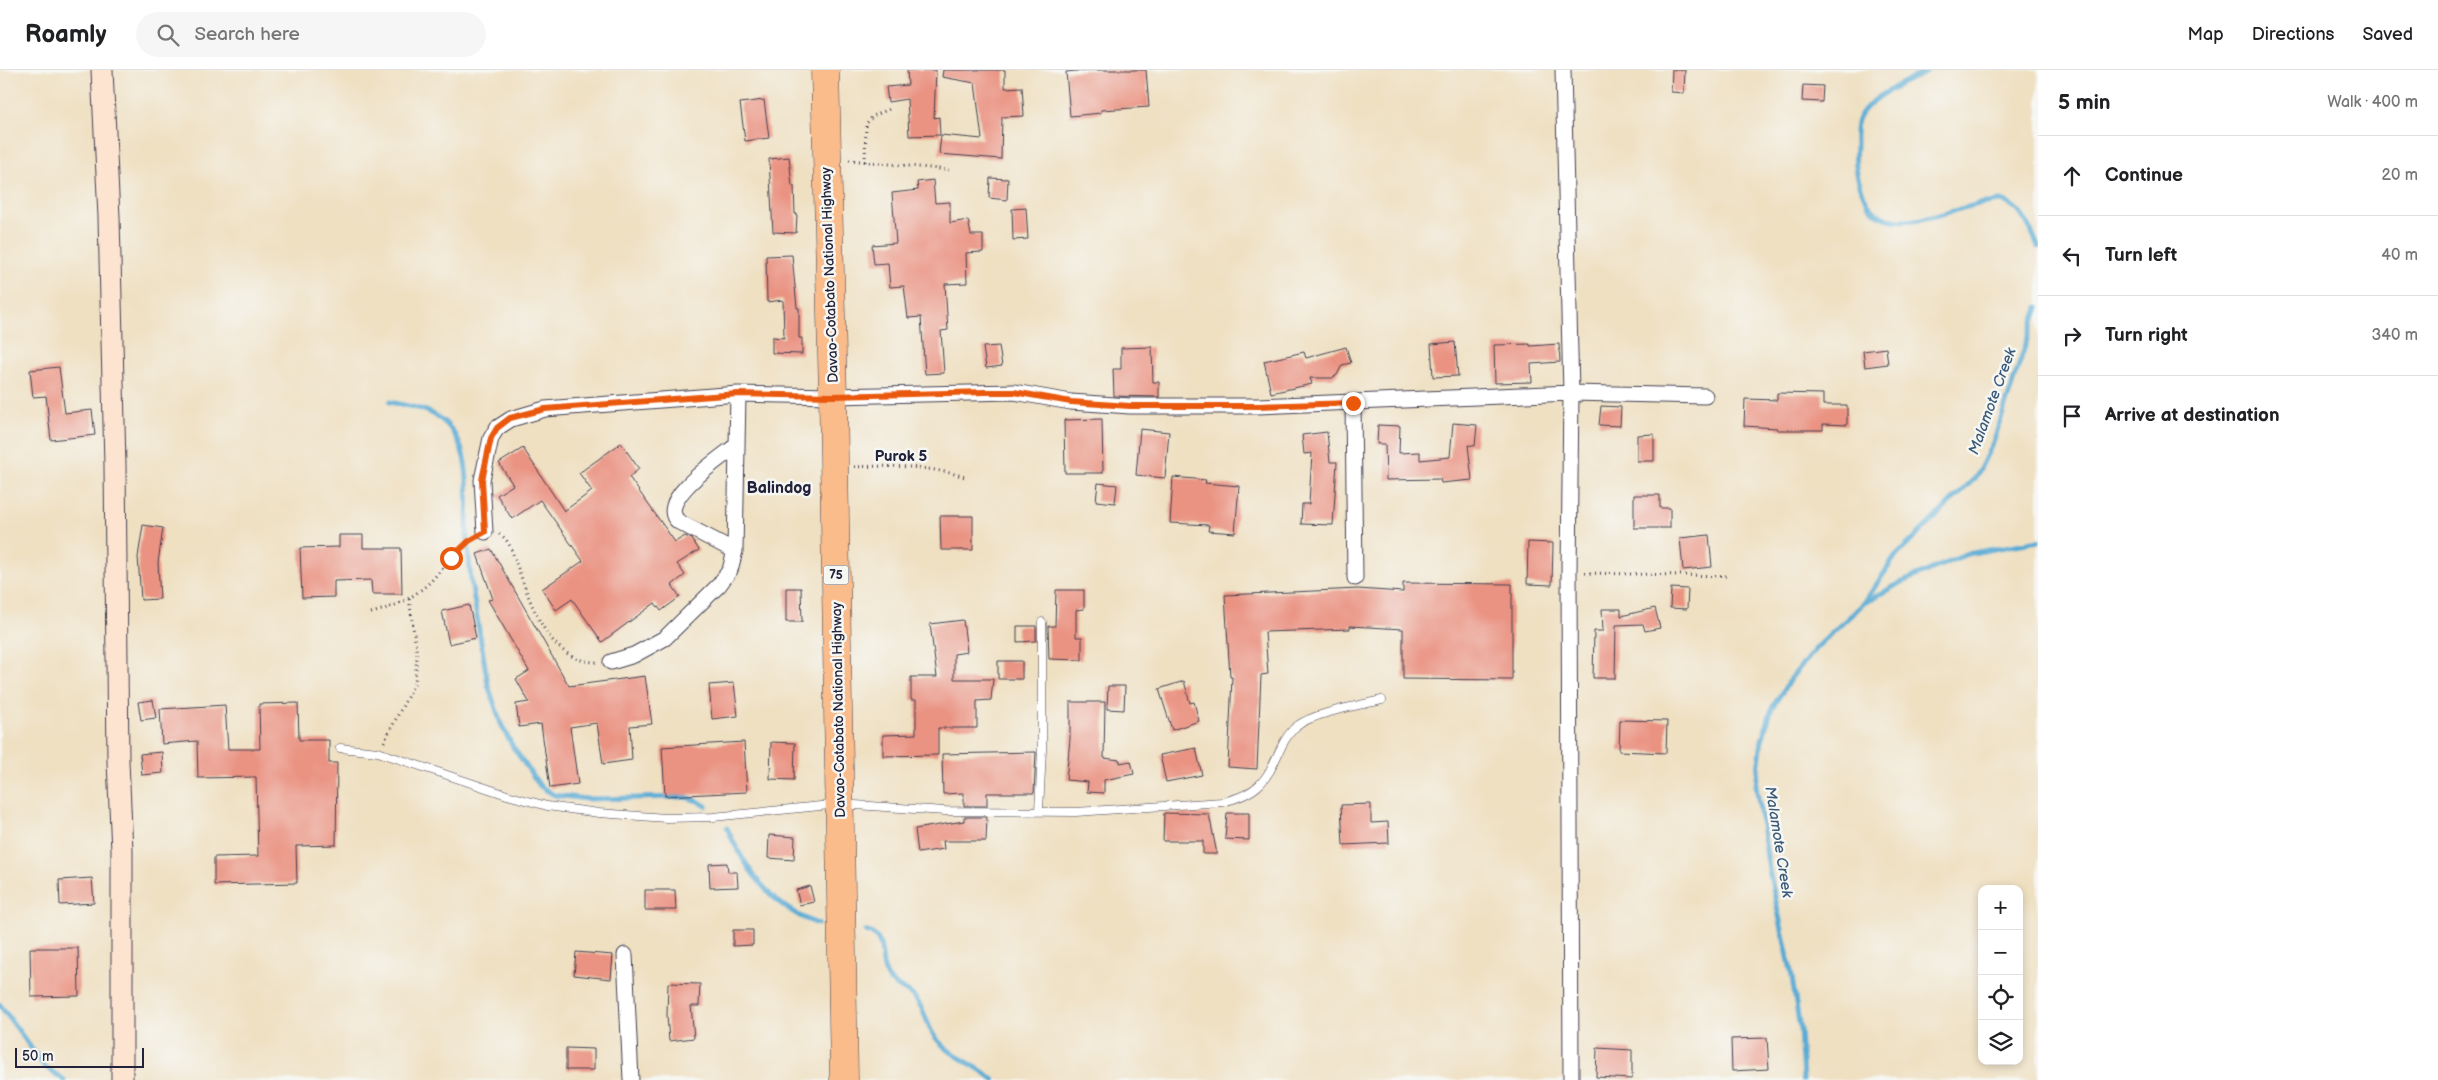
<!DOCTYPE html>
<meta charset="utf-8">
<style>
body{margin:0;font-family:"Balsamiq Sans",sans-serif;background:#f6f6f6;color:#202124}
.controls{position:absolute;right:15px;bottom:15px;display:grid;overflow:hidden;border-radius:10px;box-shadow:0 2px 8px #0003}
.controls button{width:45px;height:45px;display:grid;place-items:center;padding:0;border:0;border-bottom:1px solid #e0e0e0;background:#fff;color:#202124;font:25px sans-serif}
.scale{position:absolute;left:15px;bottom:12px;width:129px;box-sizing:border-box;padding-left:5px;border:2px solid #22223b;border-top:0;font-size:14px;line-height:18px;white-space:nowrap;color:#22223b;-webkit-text-stroke:4px #f6f6f2;paint-order:stroke}
.stop{position:absolute;width:15px;height:15px;margin:-11px;border:4px solid #ea580c;border-radius:50%;background:#fff}
.stop.end{background:#ea580c;border-color:#fff;box-shadow:0 1px 5px #0008}
.list{margin:0;padding:0;list-style:none}
h2{display:flex;justify-content:space-between;align-items:center;height:65px;margin:0;padding:0 20px;font-size:21px}
h2 small{font-size:16px;font-weight:400;color:#757577}
.list li{display:grid;grid-template-columns:32px 1fr auto;gap:15px;align-items:center;box-sizing:border-box;height:80px;padding:0 20px;border-top:1px solid #e0e0e0}
.list b{display:block;font-size:19px;white-space:nowrap}
.list em{font-size:16px;font-style:normal;color:#757577}
.icon{flex:none;width:28px;height:28px;fill:none;stroke:currentColor;stroke-width:2;stroke-linecap:round;stroke-linejoin:round}
.map{position:relative;flex:none;width:2038px;height:1010px;overflow:hidden}
header{display:flex;align-items:center;gap:30px;box-sizing:border-box;height:70px;padding:0 25px;background:#fff;border-bottom:1px solid #e0e0e0}
header strong{font-size:24px}
nav{display:flex;gap:28px;margin-inline-start:auto;font-size:18px}
.search{width:350px;height:45px;background:#f6f6f6;display:flex;align-items:center;gap:12px;box-sizing:border-box;padding:0 18px;border-radius:28px;color:#757577;font-size:19px}
main{display:flex}
aside{flex:1;background:#fff}
.map>svg:first-child{display:block}
.lines{fill:none;stroke-linecap:round;stroke-linejoin:round}
.stream{stroke:#58abd4;stroke-width:5}
.building{fill:#ea9382}
.lane-casing{stroke:#413e4f;stroke-width:9}
.street-casing{stroke:#413e4f;stroke-width:17}
.secondary-casing{stroke:#413e4f;stroke-width:23}
.highway-casing{stroke:#413e4f;stroke-width:29}
.path{stroke:#413e4f;stroke-width:3;stroke-dasharray:1 4;stroke-linecap:butt}
.lane{stroke:#fff;stroke-width:8}
.street{stroke:#fff;stroke-width:15}
.secondary{stroke:#fde4d1;stroke-width:21}
.highway{stroke:#fabc8b;stroke-width:28}
.route{stroke:#ea580c;stroke-width:6}
.labels{text-anchor:middle;stroke-width:5;stroke-linejoin:round;paint-order:stroke}
.shield{fill:#f6f6f2;stroke:#626272;stroke-width:1}
.shield-label{font-size:12px;font-weight:bold;fill:#22223b}
.street-label{font-size:14px;fill:#22223b;stroke:#f6f6f2}
.water-label{font-size:15px;font-style:italic;fill:#385978;stroke:#f6f6f2}
.neighbourhood-label{font-size:15px;font-weight:bold;fill:#22223b;stroke:#f6f6f2}
.quarter-label{font-size:16px;font-weight:bold;fill:#22223b;stroke:#f6f6f2}
</style>
<header>
<strong>Roamly</strong>
<div class="search"><svg class="icon" aria-label="search" viewBox="0 0 24 24"><circle cx="10" cy="10" r="6"/><path d="M15 15l6 6"/></svg>Search here</div>
<nav><a>Map</a><a>Directions</a><a>Saved</a></nav>
</header>
<main>
<div class="map">
<svg width="2038" height="1010" viewBox="0 0 2038 1010">
<rect width="100%" height="100%" fill="#f6f6f2"/>
<filter id="ink" filterUnits="userSpaceOnUse"><feTurbulence type="fractalNoise" baseFrequency=".02" numOctaves="2"/><feDisplacementMap in="SourceGraphic" scale="10" xChannelSelector="R" yChannelSelector="G"/><feConvolveMatrix kernelMatrix="1 2 1 2 8 2 1 2 1" color-interpolation-filters="sRGB"/></filter>
<filter id="wash" filterUnits="userSpaceOnUse"><feTurbulence type="fractalNoise" baseFrequency=".0096" numOctaves="4" result="noise"/><feDisplacementMap in="SourceGraphic" scale="20" xChannelSelector="R" yChannelSelector="G"/><feGaussianBlur stdDeviation="1.12" result="paint"/><feColorMatrix in="noise" values="0 0 0 0 0 0 0 0 0 0 0 0 0 0 0 0 0 1.4 0 .05"/><feComposite in="paint" operator="in"/></filter>
<g filter="url(#wash)">
<rect width="100%" height="100%" fill="#efe0c2"/>
<g class="lines">
<path class="stream" d="M1929 0C1909 10 1866 28 1858 50 1855 57 1856 69 1856 77 1854 94 1858 113 1865 128 1885 174 1951 137 1986 133 1990 133 1997 131 2001 131 2021 135 2032 160 2038 177
M390 332C403 335 419 337 431 343 477 366 466 426 467 469
M468 477 471 511 488 615 501 654 513 677 540 716 554 725 586 729 685 727 698 731 706 736
M1866 532 1900 513 1967 484 2038 471
M727 758C745 799 774 839 818 854
M866 861C889 869 877 888 887 906 893 917 905 918 914 927 924 937 926 952 933 964 947 986 975 993 994 1010
M0 935 44 996 64 1010
M1803 1010 1800 960 1791 901 1769 800 1756 715 1762 670 1772 638 1791 608 1817 577 1864 533 1895 487 1976 407 1994 370 2038 237"/>
</g>
<g id="blocks">
<path class="building" d="M907 0H936L934 48 939 47 940 65 909 66 907 29 888 32 886 17 908 15Z
M943 0H1005V18L1022 17 1024 46 1002 47 1001 89 939 84 941 65 982 69 975 13 942 7Z
M1086 0H1146L1149 37 1101 40V43L1070 46 1066 2Z
M1672 0H1685L1684 23 1671 22Z
M1803 15 1823 16 1822 32 1802 31Z
M764 30 769 68 745 71 740 33Z
M789 87 792 116H794L795 144H797L796 163 773 162 769 89Z
M990 108 1008 109 1007 130 989 128Z
M933 110 935 133 950 132V153L968 150 971 165H983V182L966 183 967 213 945 214 948 260 941 261 944 303 925 304 921 247 908 248 904 216 890 217 888 193 874 194 872 175 896 173 892 123 918 120 917 112Z
M1026 138 1028 169 1013 170 1012 139Z
M792 185 797 238H799V268H802V284L772 283V267L784 268 783 230 767 232 766 186Z
M1455 272 1458 306 1433 307 1431 274Z
M1530 274V276L1559 274 1560 292 1531 294 1532 312 1495 313 1494 275Z
M999 276 1002 296 986 298 983 277Z
M1152 277 1153 312H1159V327L1114 326 1113 299H1121V278Z
M1346 277 1351 293 1342 295 1337 305 1332 308H1310L1312 314 1271 323 1264 291 1304 282 1306 288Z
M1886 278 1888 294 1865 297 1863 281Z
M59 297 65 343 92 340 95 365 51 370 46 326 33 327 30 300Z
M1777 323 1823 324V335H1847V355L1823 354V360H1777V358L1744 356 1745 329 1777 330Z
M1601 336 1621 337 1620 356 1599 355Z
M1102 349 1103 403H1065L1064 350Z
M1453 353 1477 355 1475 376 1468 375 1472 410 1441 413 1440 409 1386 410 1385 374H1377L1378 355 1400 356 1399 383 1420 382V390L1450 387Z
M1140 359 1169 362 1165 408 1136 405Z
M1327 362 1330 392H1337L1333 455 1301 454 1302 434H1309L1312 383 1304 384 1302 365Z
M1654 364V391H1637V365Z
M621 373 639 399 629 407 675 472 685 466 692 469 699 480 677 494 685 505 672 515 680 527 661 541 655 533 602 572 572 529 556 540 542 519 583 491 540 430 512 449 497 425 513 415 499 393 523 378 564 441 592 421 579 403Z
M1173 407 1206 410 1205 413 1239 416 1235 463 1208 461 1209 455 1170 453Z
M1098 413 1117 415 1115 433 1096 431Z
M1634 425H1660V438H1670V458H1634Z
M940 446H973V480H941Z
M143 455 163 458 158 493 160 529 141 530 138 487Z
M339 465H363V478H401L402 524H372L371 510 334 511V527L302 528 300 478 339 477Z
M1709 465 1712 497 1683 500 1680 468Z
M1528 472 1553 473 1552 515 1527 514Z
M491 479 569 616 645 606 652 654 630 656 632 690 603 694 597 653 570 657 578 714 550 718 541 654 519 657 516 634 529 632 516 609 529 601 488 530 493 529 477 484Z
M1403 513 1512 514V610L1403 609V559L1350 556V559L1265 562 1268 604 1261 605 1257 699 1228 697 1232 607H1230L1225 525 1358 519 1403 522Z
M786 518H801L802 552H786Z
M1671 518 1688 519 1687 539 1670 538Z
M1056 520H1084V539L1076 540V567H1082V590L1049 589 1048 556H1055Z
M469 535 476 568 449 574 442 541Z
M1655 538 1660 558 1645 561 1643 554 1616 555 1615 608H1593L1594 561H1603L1602 539H1621V546Z
M963 550 967 582 954 584V609H993L991 630 977 631V658H938V685L883 686V665L916 664V630H911V607H937L930 554Z
M1017 556H1036V571L1017 572Z
M998 591H1022V609H998Z
M1184 611 1190 633 1194 632 1199 651 1172 660 1159 619Z
M734 613 738 646 712 649 709 615Z
M1108 616H1125L1124 640 1107 639Z
M153 630 156 648 141 650 138 632Z
M1070 632H1105L1104 688 1120 690V693L1131 691 1134 704 1104 710V723L1087 722 1088 712 1066 710 1070 669Z
M298 633 299 670H329V693H337L336 775 296 776 297 813 214 815V787L258 786 256 707 198 708 197 671 162 674 160 639 225 635 228 679H260L259 634Z
M1620 650 1667 651 1666 683 1619 681Z
M744 672 747 722 665 726 662 677Z
M771 672 795 673 794 710 770 709Z
M1196 678 1202 705 1166 712 1160 685Z
M162 682 163 703 142 705 140 684Z
M1036 682 1034 723H987V736H964V723L943 724 942 684Z
M1371 734V753L1388 752 1389 773 1343 775 1341 735Z
M1164 743 1209 744 1217 784H1203V771H1163Z
M1227 743H1249V770L1225 769Z
M964 747H987L986 771H943L944 779 918 783 915 759 964 751Z
M769 765 795 767 794 790 768 788Z
M727 793 728 802H737L738 817 710 818 709 794Z
M92 808 94 833 60 835 59 810Z
M810 816 814 832 800 835 796 820Z
M645 820H675L676 840H645Z
M733 860H753V875L733 876Z
M30 878H78L79 926 31 927Z
M576 882 613 885 611 909 574 905Z
M668 913 700 914 699 936H691L694 968 669 971 667 945Z
M1767 968 1769 999 1732 1001 1731 969Z
M566 978 594 979V1000H566Z
M1597 978 1632 980V1009L1596 1007Z"/>
</g>
</g>
<g filter="url(#ink)">
<use href="#blocks" fill-opacity="0" stroke="#413e4f" stroke-width="1"/>
<g class="lines">
<g class="lane-casing">
<path id="lane" d="M340 678 378 682 507 725 547 736 599 743 666 748 713 747 840 734 945 741 1076 742 1222 732C1236 729 1250 724 1260 714 1277 698 1278 671 1297 656 1313 643 1361 635 1382 630
M1039 741 1042 680V552"/>
</g>
<g class="street-casing">
<path id="street" d="M1563 0 1571 323 1569 503 1571 1010
M1353 333 1355 508
M737 375C722 387 653 432 679 452L735 481 738 324
M485 462 482 410 491 368 497 358 511 349 545 339 738 324 833 326 1014 322 1071 332 1130 336H1258L1571 323 1705 326
M611 592 634 585 665 568 719 515 730 500 735 481
M625 885 631 1010"/>
</g>
<g class="secondary-casing">
<path id="secondary" d="M102 0 109 147 115 395 118 691 122 781V1010"/>
</g>
<g class="highway-casing">
<path id="highway" d="M825 0 833 326 844 1010"/>
</g>
<path class="path" d="M849 90 949 100
M865 92 866 54 873 46 892 38
M854 397C892 395 929 396 965 407
M499 464C510 470 512 482 516 493 531 532 547 593 598 592
M1585 503 1729 506
M371 543C395 537 416 527 434 508 446 494 457 480 472 469
M384 672 415 612 417 585 409 528"/>
<use href="#lane" class="lane"/>
<use href="#street" class="street"/>
<use href="#secondary" class="secondary"/>
<use href="#highway" class="highway"/>
</g>
</g>
<g class="lines" filter="url(#ink)">
<path class="route" d="M451 488 469 471 485 462 482 410 491 368 497 358 510 348 545 339 738 324 833 326 986 322H1014L1071 332 1130 336H1258L1353 333"/>
</g>
<g class="labels">
<rect class="shield" x="823.5" y="495.5" width="25" height="19" rx="4"/>
<g class="shield-label">
<text x="836" y="509">75</text>
</g>
<g class="street-label">
<text transform="translate(829 205) rotate(-92)" y="5">Davao-Cotabato National Highway</text>
<text transform="translate(838 640) rotate(-91)" y="5">Davao-Cotabato National Highway</text>
</g>
<g class="water-label">
<text transform="translate(1992 331) rotate(-70)" y="5">Malamote Creek</text>
<text transform="translate(1779 772) rotate(81)" y="5">Malamote Creek</text>
</g>
<g class="neighbourhood-label">
<text x="901" y="391">Purok 5</text>
</g>
<g class="quarter-label">
<text x="779" y="423">Balindog</text>
</g>
</g>
</svg>
<div class="controls">
<button>+</button>
<button>−</button>
<button><svg class="icon" aria-label="locate" viewBox="0 0 24 24"><circle cx="12" cy="12" r="6"/><path d="M12 2v4M12 18v4M2 12h4M18 12h4"/></svg></button>
<button><svg class="icon" aria-label="layers" viewBox="0 0 24 24"><path d="M12 4l9 5-9 5-9-5zM3 14l9 5 9-5"/></svg></button>
</div>
<div class="scale">50 m</div>
<div class="stop" style="left:451px;top:488px"></div>
<div class="stop end" style="left:1353px;top:333px"></div>
</div>
<aside>
<h2>5 min<small>Walk · 400 m</small></h2>
<ul class="list">
<li><svg class="icon" aria-label="ahead" viewBox="0 0 24 24"><path d="M12 20V5M6 11l6-6 6 6"/></svg><div><b>Continue</b></div><em>20 m</em></li>
<li><svg class="icon" aria-label="left" viewBox="0 0 24 24"><path d="M17 20v-9H6M10 6l-5 5 5 5"/></svg><div><b>Turn left</b></div><em>40 m</em></li>
<li><svg class="icon" aria-label="right" viewBox="0 0 24 24"><path d="M7 20v-9h11M14 6l5 5-5 5"/></svg><div><b>Turn right</b></div><em>340 m</em></li>
<li><svg class="icon" aria-label="arrive" viewBox="0 0 24 24"><path d="M6 21V4h12l-3 4 3 4H6"/></svg><div><b>Arrive at destination</b></div></li>
</ul>
</aside>
</main>
